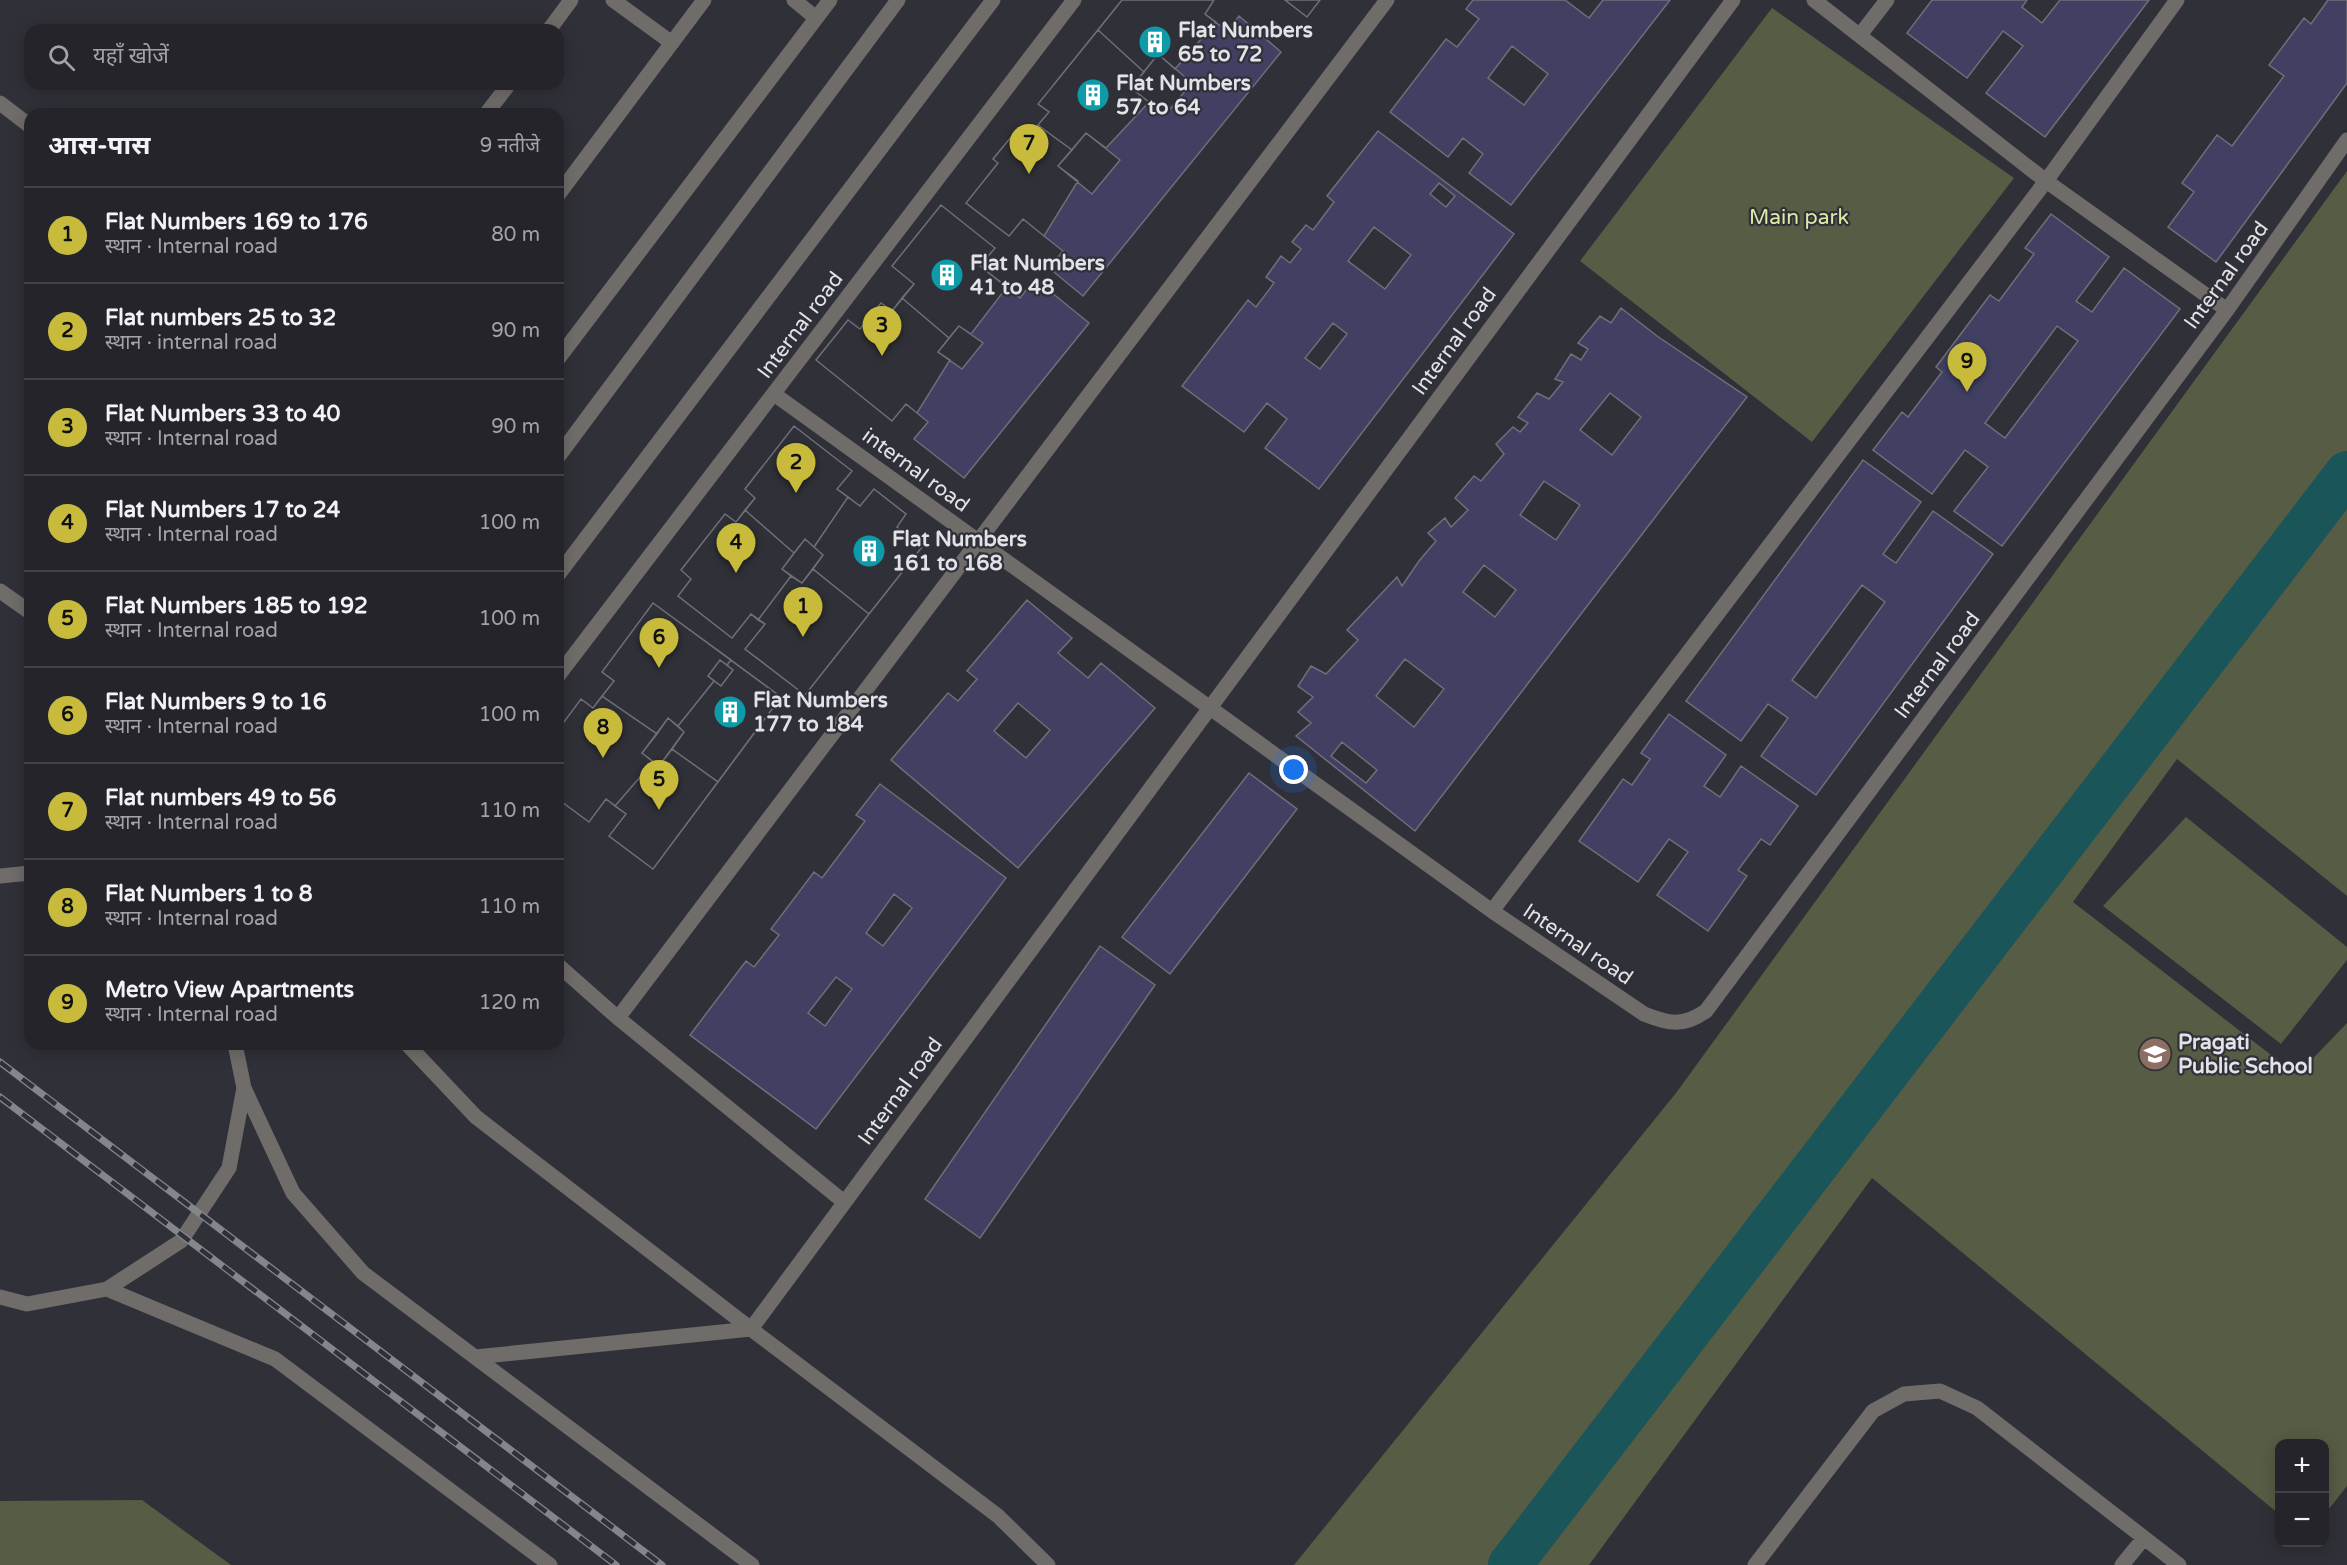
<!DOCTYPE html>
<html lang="hi">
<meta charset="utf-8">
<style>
body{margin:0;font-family:"Varela Round","Noto Sans Devanagari",sans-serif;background:#2c2c32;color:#f1f3f6}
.controls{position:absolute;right:18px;bottom:18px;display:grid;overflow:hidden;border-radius:12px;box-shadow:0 3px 15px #0003}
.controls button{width:54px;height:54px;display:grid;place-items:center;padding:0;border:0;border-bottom:2px solid #414147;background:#24242a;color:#f1f3f6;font:30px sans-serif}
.you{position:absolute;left:1294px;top:770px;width:21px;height:21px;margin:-15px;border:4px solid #fff;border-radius:50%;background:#1a73e8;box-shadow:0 0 0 9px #1a73e833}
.badge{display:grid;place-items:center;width:39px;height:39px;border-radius:50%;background:#c8bb3b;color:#111;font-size:20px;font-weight:700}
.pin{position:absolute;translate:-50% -50px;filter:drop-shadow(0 2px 3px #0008)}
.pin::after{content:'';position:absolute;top:32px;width:21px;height:18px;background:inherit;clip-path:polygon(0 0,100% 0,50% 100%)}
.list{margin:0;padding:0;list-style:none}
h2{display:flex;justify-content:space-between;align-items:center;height:78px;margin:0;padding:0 24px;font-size:26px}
h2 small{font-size:20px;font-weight:400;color:#a3a4a8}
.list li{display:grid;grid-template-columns:39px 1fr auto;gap:18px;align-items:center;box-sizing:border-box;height:96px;padding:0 24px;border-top:2px solid #414147}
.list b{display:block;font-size:22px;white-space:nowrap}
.list p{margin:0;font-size:20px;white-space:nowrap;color:#a3a4a8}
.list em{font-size:20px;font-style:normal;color:#a3a4a8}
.icon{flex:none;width:33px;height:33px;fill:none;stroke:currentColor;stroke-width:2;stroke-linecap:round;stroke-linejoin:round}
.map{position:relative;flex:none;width:2347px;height:1565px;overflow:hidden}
.search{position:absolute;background:#24242a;box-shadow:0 3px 15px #0003;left:24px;top:24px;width:540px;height:66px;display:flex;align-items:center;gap:15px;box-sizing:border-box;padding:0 21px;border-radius:18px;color:#a3a4a8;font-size:22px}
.panel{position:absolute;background:#24242a;box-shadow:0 3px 15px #0003;left:24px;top:108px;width:540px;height:942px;border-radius:18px}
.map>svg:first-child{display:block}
.green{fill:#575c45}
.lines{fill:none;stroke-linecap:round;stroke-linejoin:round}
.canal{stroke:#1a5559;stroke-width:44}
.building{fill:#414063;stroke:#6f6f79;stroke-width:1.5;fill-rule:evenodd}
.minor{stroke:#706c6a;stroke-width:15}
.rail-casing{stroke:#85858c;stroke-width:7}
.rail{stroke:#303038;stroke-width:4.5;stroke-dasharray:14;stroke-linecap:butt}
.labels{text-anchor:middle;stroke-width:4.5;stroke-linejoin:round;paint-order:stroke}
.poi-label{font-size:21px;font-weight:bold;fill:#e2e2e8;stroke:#303038;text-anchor:start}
.park-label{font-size:21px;fill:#dceaa6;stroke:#303038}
.street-label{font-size:21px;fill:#e2e2e8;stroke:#303038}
</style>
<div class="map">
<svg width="2347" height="1565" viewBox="0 0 2347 1565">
<rect width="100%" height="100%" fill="#303038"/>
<path class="green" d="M1772 8 2014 178 1812 442 1580 261Z
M2347 171V896L2177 759 2073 902 2297 1075 2347 1023V1486L2325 1514 2324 1444H2280L2279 1514 1872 1178 1589 1565H1294L1676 1093Z
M2186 817 2347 947V960L2281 1044 2103 906Z
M142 1500 231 1565H0V1501Z"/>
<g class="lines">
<path class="canal" d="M1510 1565 2347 473"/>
</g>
<path class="building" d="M1122 0H1214L1205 14 1227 31 1239 16 1281 52 1083 296 1049 268 1063 251 1044 236 1023 219 1009 236 966 203 998 163 993 159 1016 131 1026 139 1049 112 1038 104ZM1158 54 1192 83 1165 115 1131 88ZM1086 133 1120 160 1092 194 1058 166Z
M1122 0H1214L1205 14 1216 22 1175 69 1158 54 1144 72 1098 30Z
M1285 0H1320L1307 17Z
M1285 0H1320L1307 17Z
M1473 0H1565L1589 18 1603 0H1670L1511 205 1469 173 1483 154 1463 138 1448 157 1390 112 1446 39 1457 47 1479 19 1466 9ZM1512 46 1548 74 1524 105 1488 78Z
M1932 0H2027L2022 7 2042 23 2060 0H2149L2045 137 1986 93 2023 46 2003 31 1967 78 1907 33Z
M2328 0H2347V83L2216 262 2168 227 2194 192 2182 183 2217 135 2232 146 2284 76 2269 65 2304 18 2311 24Z
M1098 30 1144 72 1131 88 1149 102 1106 148 1086 133 1072 150 1038 125 1049 112 1038 104Z
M1038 125 1072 150 1058 166 1078 181 1044 236 1023 219 1009 236 966 203 998 163 993 159 1016 131 1026 139Z
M1378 131 1514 234 1319 489 1265 448 1287 419 1267 403 1244 432 1182 386 1248 300 1256 307 1274 283 1266 277 1281 256 1290 263 1301 249 1292 242 1306 225 1313 230 1334 202 1327 196ZM1439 183 1455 196 1446 207 1430 194ZM1374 227 1411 255 1385 289 1348 261ZM1333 323 1347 334 1320 369 1305 358Z
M941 205 995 248 980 266 1020 298 1035 279 1089 323 964 478 914 439 928 422 906 404 892 421 816 360 848 320 860 329 881 303 892 311 914 284 892 266ZM959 326 983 343 962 369 938 352Z
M941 205 995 248 980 266 1007 287 971 334 959 326 949 338 902 298 914 284 892 266Z
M2051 214 2109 257 2076 301 2092 312 2124 268 2180 309 2002 546 1954 511 1988 467 1965 450 1932 494 1873 450 1902 412 1908 417 1942 372 1936 367 1990 295 1999 301 2034 254 2025 248ZM2057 326 2078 341 2005 438 1985 423Z
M902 298 949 338 938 352 950 360 917 413 906 404 892 421 816 360 848 320 860 329 881 303 892 311Z
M1621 308 1657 336 1747 397 1415 831 1296 736 1311 723 1298 712 1313 697 1298 686 1311 666 1326 674 1358 640 1347 630 1397 577 1402 586 1419 561 1436 541 1428 533 1445 518 1451 527 1468 510 1455 498 1474 476 1481 481 1504 454 1496 444 1513 427 1520 432 1528 423 1518 417 1537 393 1549 399 1563 382 1555 379 1571 354 1581 360 1588 349 1578 343 1600 316 1611 323ZM1610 393 1641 417 1612 455 1580 430ZM1544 481 1580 505 1556 540 1520 515ZM1484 565 1516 590 1495 617 1463 592ZM1405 659 1444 689 1414 727 1376 696ZM1342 742 1377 770 1366 783 1331 756Z
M794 426 852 471 837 489 860 506 874 489 906 514 897 527 922 547 805 695 745 649 765 624 751 614 732 638 678 596 691 579 681 570 725 514 736 522 755 498 745 489ZM805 539 823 555 802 583 782 569Z
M794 426 852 471 837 489 848 497 814 547 805 539 794 553 745 510 755 498 745 489Z
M1863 460 1921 502 1883 554 1896 563 1933 511 1993 554 1816 795 1761 756 1788 718 1768 704 1741 741 1686 701ZM1862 585 1885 602 1816 698 1792 680Z
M874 489 906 514 897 527 922 547 869 614 813 569 823 555 814 547 848 497 860 506Z
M745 510 794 553 782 569 791 576 758 620 751 614 732 638 678 596 691 579 681 570 725 514 736 522Z
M813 569 869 614 805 695 745 649 765 624 758 620 791 576 802 583Z
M1027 600 1072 638 1058 653 1088 678 1101 663 1155 708 1018 868 891 760 948 693 958 701 977 679 967 671ZM1018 703 1050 730 1026 758 994 731Z
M653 603 781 697 653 869 609 836 626 814 606 799 589 822 558 799V730L581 699 593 708 614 681 602 672ZM720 660 733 670 721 686 708 676ZM668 718 684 732 659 766 642 753Z
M653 603 731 660 727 665 720 660 708 676 714 681 678 726 668 718 657 734 602 696 614 681 602 672Z
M731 660 781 697 718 782 672 749 684 732 678 726 714 681 721 686 733 670 727 665Z
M602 696 657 734 642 753 653 762 615 806 606 799 589 822 558 799V730L581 699 593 708Z
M1669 714 1726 755 1704 786 1720 797 1741 766 1798 806 1770 845 1761 839 1738 870 1747 876 1708 931 1657 895 1688 852 1669 839 1638 882 1579 841 1623 779 1632 785 1650 759 1641 753Z
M672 749 718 782 653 869 609 836 626 814 615 806 653 762 659 766Z
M1249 773 1297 809 1170 974 1122 937Z
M880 784 1006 878 816 1129 690 1035 746 961 754 967 779 935 771 929 814 872 822 878 865 821 856 815ZM894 894 912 908 883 946 866 933ZM836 977 852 989 825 1026 808 1013Z
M1100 946 1155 985 980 1238 925 1199Z"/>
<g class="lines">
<path class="minor" d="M613 0 672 43
M794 0 816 18
M1814 0 2046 181 2227 310
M549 30 571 0
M1860 35 1887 0
M0 103 30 126
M486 114 509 84
M558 195 704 0
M558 359 830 0
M774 394 1492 911 1644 1014C1669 1024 1683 1027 1706 1011L2227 310 2347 140
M558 457 898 0
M558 575 993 0
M0 591 30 612
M558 676 1074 0
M0 876 30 873
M1492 911 2046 181 2177 0
M558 965 618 1018 844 1202
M618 1018 1387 0
M407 1044 476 1117 751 1329 998 1516 1048 1565
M244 1088 293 1193 363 1273 752 1565
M107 1289 275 1359 550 1565
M0 1297 27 1304 107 1289 181 1241 229 1168 244 1088 235 1044
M475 1357 751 1329 1733 0
M1755 1565 1873 1411 1904 1394 1940 1391 1977 1408 2179 1565
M2122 1565 2144 1538"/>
<g class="rail-casing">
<path id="rail" d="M0 1062 662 1565
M0 1097 616 1565"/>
</g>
<use href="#rail" class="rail"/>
</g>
<defs>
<g id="building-disc" transform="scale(1.725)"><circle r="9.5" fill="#0f9aa8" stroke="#303038"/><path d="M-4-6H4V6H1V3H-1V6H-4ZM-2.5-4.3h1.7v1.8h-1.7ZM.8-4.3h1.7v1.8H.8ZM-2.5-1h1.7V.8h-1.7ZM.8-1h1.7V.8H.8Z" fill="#fff"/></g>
<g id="school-disc" transform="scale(1.725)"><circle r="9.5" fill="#8d6e63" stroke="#303038"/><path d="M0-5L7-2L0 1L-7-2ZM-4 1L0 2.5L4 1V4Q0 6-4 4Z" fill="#fff"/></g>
</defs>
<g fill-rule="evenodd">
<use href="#building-disc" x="1155" y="42"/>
<use href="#building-disc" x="1093" y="95"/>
<use href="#building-disc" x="947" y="275"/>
<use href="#building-disc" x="869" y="551"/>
<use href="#building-disc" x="730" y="712"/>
<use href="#school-disc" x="2155" y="1054"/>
</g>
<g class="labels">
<g class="poi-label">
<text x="1178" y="37">Flat Numbers<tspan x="1178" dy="24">65 to 72</tspan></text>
<text x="1116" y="90">Flat Numbers<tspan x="1116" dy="24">57 to 64</tspan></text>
<text x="970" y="270">Flat Numbers<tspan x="970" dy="24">41 to 48</tspan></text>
<text x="892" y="546">Flat Numbers<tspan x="892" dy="24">161 to 168</tspan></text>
<text x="753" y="707">Flat Numbers<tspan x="753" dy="24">177 to 184</tspan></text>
<text x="2178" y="1049">Pragati<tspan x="2178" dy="24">Public School</tspan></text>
</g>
<g class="park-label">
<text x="1799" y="224">Main park</text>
</g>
<g class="street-label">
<text transform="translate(2226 275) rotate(-54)" y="7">Internal road</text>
<text transform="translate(800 325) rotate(-53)" y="7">Internal road</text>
<text transform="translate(1454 341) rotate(-54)" y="7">Internal road</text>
<text transform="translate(916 470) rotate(36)" y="7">internal road</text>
<text transform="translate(1937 665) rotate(-53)" y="7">Internal road</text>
<text transform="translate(1578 944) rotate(34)" y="7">Internal road</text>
<text transform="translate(900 1091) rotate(-54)" y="7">Internal road</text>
</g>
</g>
</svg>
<div class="controls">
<button>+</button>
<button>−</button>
</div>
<div class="you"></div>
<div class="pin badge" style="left:803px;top:637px">1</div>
<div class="pin badge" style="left:796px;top:493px">2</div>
<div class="pin badge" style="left:882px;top:356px">3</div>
<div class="pin badge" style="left:736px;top:573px">4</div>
<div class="pin badge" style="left:659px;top:810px">5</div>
<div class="pin badge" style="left:659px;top:668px">6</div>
<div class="pin badge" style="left:1029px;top:174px">7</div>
<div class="pin badge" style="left:603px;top:758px">8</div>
<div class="pin badge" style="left:1967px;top:392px">9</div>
<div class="search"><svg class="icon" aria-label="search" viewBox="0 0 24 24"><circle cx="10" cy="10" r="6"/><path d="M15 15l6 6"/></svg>यहाँ खोजें</div>
<section class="panel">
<h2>आस-पास<small>9 नतीजे</small></h2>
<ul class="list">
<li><span class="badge">1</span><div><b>Flat Numbers 169 to 176</b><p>स्थान · Internal road</p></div><em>80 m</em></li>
<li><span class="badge">2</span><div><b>Flat numbers 25 to 32</b><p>स्थान · internal road</p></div><em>90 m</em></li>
<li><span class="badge">3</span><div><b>Flat Numbers 33 to 40</b><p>स्थान · Internal road</p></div><em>90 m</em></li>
<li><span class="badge">4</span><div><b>Flat Numbers 17 to 24</b><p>स्थान · Internal road</p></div><em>100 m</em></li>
<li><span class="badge">5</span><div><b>Flat Numbers 185 to 192</b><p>स्थान · Internal road</p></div><em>100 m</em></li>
<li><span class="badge">6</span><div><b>Flat Numbers 9 to 16</b><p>स्थान · Internal road</p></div><em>100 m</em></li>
<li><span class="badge">7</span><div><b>Flat numbers 49 to 56</b><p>स्थान · Internal road</p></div><em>110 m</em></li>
<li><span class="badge">8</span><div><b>Flat Numbers 1 to 8</b><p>स्थान · Internal road</p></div><em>110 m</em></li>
<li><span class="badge">9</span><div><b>Metro View Apartments</b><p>स्थान · Internal road</p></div><em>120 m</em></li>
</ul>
</section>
</div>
